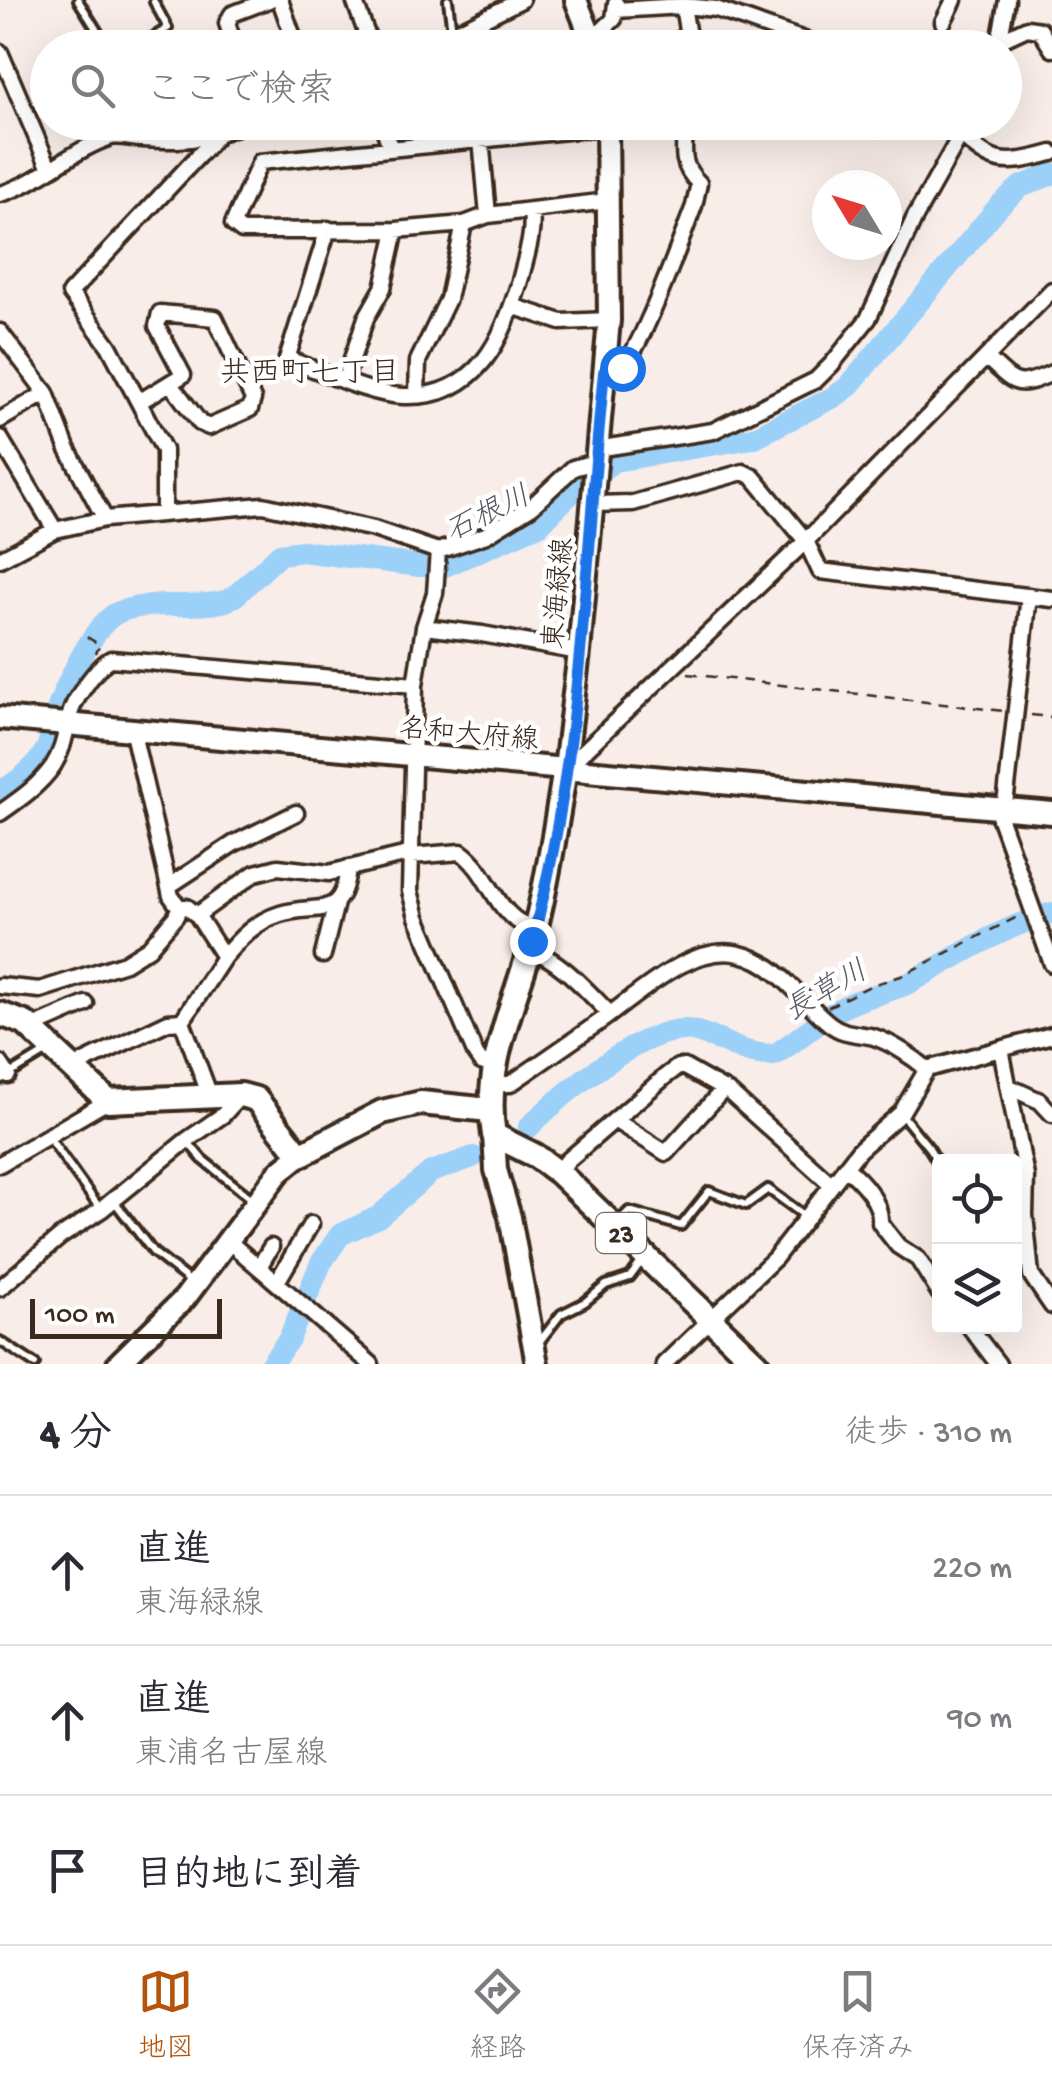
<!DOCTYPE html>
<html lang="ja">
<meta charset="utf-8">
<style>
body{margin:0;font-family:"Gochi Hand","Klee One",sans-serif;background:#f7f7f7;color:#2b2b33}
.controls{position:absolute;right:30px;bottom:30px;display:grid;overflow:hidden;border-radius:10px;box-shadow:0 10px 40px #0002}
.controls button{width:90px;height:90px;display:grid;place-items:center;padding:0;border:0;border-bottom:2px solid #e1e1e2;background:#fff;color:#2b2b33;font:50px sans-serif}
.compass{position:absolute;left:812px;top:170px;width:90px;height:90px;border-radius:50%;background:#fff;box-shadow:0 10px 40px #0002;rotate:308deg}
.scale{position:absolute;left:30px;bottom:25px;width:192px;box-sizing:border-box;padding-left:10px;border:5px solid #3b2a1e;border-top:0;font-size:28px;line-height:35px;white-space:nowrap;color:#3b2a1e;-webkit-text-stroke:8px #fff;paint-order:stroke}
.stop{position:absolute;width:30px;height:30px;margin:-22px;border:8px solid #1a73e8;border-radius:50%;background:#fff}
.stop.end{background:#1a73e8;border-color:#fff;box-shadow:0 2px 10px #0008}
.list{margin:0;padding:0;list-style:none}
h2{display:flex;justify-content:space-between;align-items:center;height:130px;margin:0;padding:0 40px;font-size:42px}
h2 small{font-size:32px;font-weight:400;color:#7c7c81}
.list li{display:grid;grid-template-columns:65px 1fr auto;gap:30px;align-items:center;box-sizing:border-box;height:150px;padding:0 40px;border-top:2px solid #e1e1e2}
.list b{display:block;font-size:38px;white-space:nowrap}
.list p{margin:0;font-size:32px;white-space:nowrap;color:#7c7c81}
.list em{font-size:32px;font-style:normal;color:#7c7c81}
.icon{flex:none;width:55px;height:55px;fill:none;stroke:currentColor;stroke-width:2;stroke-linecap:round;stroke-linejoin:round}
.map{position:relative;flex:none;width:1052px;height:1364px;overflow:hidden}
.search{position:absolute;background:#fff;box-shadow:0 10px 40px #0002;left:30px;right:30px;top:30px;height:110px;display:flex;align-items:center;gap:25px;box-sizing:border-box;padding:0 35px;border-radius:55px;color:#7c7c81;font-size:38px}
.sheet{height:580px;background:#fff}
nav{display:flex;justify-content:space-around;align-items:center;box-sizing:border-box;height:140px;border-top:2px solid #e1e1e2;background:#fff;font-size:28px;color:#7c7c81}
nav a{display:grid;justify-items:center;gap:5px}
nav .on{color:#b45309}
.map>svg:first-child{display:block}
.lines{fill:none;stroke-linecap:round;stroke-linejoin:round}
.river{stroke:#9bd0f9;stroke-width:22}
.service-casing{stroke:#3b2a1e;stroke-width:14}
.minor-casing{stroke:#3b2a1e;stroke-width:21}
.secondary-casing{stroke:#3b2a1e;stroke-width:28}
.primary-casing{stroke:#3b2a1e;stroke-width:30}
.path{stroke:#3b2a1e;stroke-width:2.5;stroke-dasharray:10 8;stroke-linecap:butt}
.service{stroke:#fff;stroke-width:6}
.minor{stroke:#fff;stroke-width:14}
.secondary{stroke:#fff;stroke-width:20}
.primary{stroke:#fff;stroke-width:22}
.route{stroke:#1a73e8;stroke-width:12}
.labels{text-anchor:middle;stroke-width:9;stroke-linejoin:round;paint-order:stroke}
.shield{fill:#fff;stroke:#766a62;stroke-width:2.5}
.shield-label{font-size:25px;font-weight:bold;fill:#3b2a1e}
.street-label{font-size:28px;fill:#3b2a1e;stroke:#fff}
.neighbourhood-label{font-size:30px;fill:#3b2a1e;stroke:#fff}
.water-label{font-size:30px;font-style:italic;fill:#585c60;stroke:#fff}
</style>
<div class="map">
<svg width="1052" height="1364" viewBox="0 0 1052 1364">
<rect width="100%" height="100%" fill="#f8ede9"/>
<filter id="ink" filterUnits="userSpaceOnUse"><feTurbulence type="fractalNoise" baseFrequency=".01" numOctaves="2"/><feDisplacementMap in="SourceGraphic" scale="20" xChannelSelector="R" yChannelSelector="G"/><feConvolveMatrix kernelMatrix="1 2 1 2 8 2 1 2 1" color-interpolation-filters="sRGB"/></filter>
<g filter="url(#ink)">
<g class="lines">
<path class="river" d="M0 792C17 782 37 768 46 750 53 736 54 719 59 705 68 681 94 624 117 613 147 599 192 610 226 601L235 596 280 554 302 551 420 566H445L539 525 573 491 614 461 753 438 834 397 848 387 999 206 1020 187 1052 174
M529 1127C558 1097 650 1020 693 1031 722 1038 742 1056 774 1055 796 1042 815 1023 838 1010 861 996 887 994 911 982 957 957 1001 927 1052 913
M271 1364 289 1339 321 1263 340 1235 378 1217 431 1172 473 1157"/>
<g class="service-casing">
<path id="service" d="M78 0 108 48
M448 0 452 32
M136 48 168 28 154 2
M182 122 186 138
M0 1080 46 1052
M902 1115 929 1148 940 1166
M48 1136 101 1210
M187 1141 202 1159 252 1199
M114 1201 153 1252 191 1282
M618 1222 629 1211 681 1226 709 1191 746 1205 768 1189 805 1216
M0 1341 35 1364
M540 1341 561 1314 585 1302 606 1285 630 1277 641 1262"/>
</g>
<g class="minor-casing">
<path id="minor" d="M280 0 297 48
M354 0 372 48
M683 6 690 48
M616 10 683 6 716 9 827 48
M943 22 954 0
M593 39 614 19 616 4
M999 41 1027 28 1040 30 1052 49
M235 48 227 23 232 14 269 0
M413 48 442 39 521 0
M998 48 1007 0
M0 52 49 167
M382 122 390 147
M474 122 481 139 488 215
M945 122C991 160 991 170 1052 153
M607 127 260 162 233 224 242 231 396 230 464 224 488 215 608 201
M0 194C39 183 71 150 111 137 121 135 132 139 142 139 185 142 209 140 248 122
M328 229 287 359C320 370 369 395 403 396 479 399 504 337 521 277 527 253 534 234 531 210
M512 306 561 322 609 320
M0 332 46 393 67 448 105 519
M988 359C1016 385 1016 389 1052 373
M604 371C610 372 613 373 619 370 639 358 683 234 694 206L699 183C679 165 684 148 686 122
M345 379 366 318 383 288 396 230
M417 395 418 361 448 299 464 224
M139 402 183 375 157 326 160 313 215 318 253 399 250 409 209 427 200 423 170 383
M0 420 46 393
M0 438 55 530
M596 449 713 431 816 380 832 364 868 319 915 217 968 122
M593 504 633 503 743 472 753 477 806 541 820 571 1052 599
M164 514V450L109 346 70 293 215 138
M0 559 55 530 105 519 263 505 374 529 438 551 486 535 531 507 573 468 595 462
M1029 596 1006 796 1000 819 1052 964
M424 627 435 593 438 551
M132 729 171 896 179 907H187L197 915 224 957 182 1021 210 1096
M565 769 806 541 1052 290
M0 813C20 799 39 786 53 766 64 749 65 733 70 715 73 700 98 665 111 659L415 685
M411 856 461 852C493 875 494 918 535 929
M169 886 233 844 296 813
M197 915 255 873 278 867 329 873 412 853
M529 949C561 960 586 990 610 1014
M323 955 336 903
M224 957C240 938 255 922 280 914 317 902 342 923 348 868
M0 986 40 990 125 963 149 948 176 916 179 907
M31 1028 86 1004
M1001 1049 1026 1176 1025 1215 1031 1275 1052 1306
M0 1063 8 1075
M495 1066 481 1062 476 1055 417 917 410 891 415 685 424 627 482 634 579 652
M73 1067 168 1022 182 1021
M493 1084H510C542 1062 574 1040 605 1018 640 993 693 942 740 954 779 963 801 1001 830 1024 844 1035 858 1033 874 1037 892 1043 913 1057 927 1069
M1009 1087 1040 1101 1052 1114
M616 1121 666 1153 724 1089
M0 1164 108 1101
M845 1167C861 1180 882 1202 880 1223L898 1246 918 1259 940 1294
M559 1173 567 1161 667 1075 678 1067H684L730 1093 831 1184
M227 1240 371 1364
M259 1267 271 1247
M277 1282 311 1224
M0 1288 60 1237 101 1210 187 1140 223 1115 241 1095
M969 1326 998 1364
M664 1364 775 1258 859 1150 901 1113 927 1069 1052 1035"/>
</g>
<g class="secondary-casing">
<path id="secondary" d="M576 0 595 48
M0 718 1052 813
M565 769 579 652 609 320 607 122
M494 1135 496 1170 510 1217 537 1364
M118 1364 185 1298 280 1171 300 1155"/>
</g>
<g class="primary-casing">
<path id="primary" d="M565 769C556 824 548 879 534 934 517 1000 482 1065 494 1135L536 1156 559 1173 757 1364
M0 1014 25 1023 108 1101 241 1095 256 1099 300 1155 382 1112 421 1103 490 1110"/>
</g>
<path class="path" d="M87 637 100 645 96 653
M688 674 1003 711
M1031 715 1052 717
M828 1007 872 985 901 976 1019 916"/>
<use href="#service" class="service"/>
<use href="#minor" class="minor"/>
<use href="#secondary" class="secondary"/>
<use href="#primary" class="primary"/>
</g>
</g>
<g class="lines" filter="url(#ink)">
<path class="route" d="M532 941C582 758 585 559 604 372H614L622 368"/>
</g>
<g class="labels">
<rect class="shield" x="596" y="1213" width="50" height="40" rx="8"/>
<g class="shield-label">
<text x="621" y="1242">23</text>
</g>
<g class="street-label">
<text transform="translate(556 593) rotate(-85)" y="10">東海緑線</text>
<text transform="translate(469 732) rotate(5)" y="10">名和大府線</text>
</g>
<g class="neighbourhood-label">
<text x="310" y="381">共西町七丁目</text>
</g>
<g class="water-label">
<text transform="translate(487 512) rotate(-26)" y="10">石根川</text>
<text transform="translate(825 989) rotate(-30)" y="10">長草川</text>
</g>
</g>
</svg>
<div class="controls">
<button><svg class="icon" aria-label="locate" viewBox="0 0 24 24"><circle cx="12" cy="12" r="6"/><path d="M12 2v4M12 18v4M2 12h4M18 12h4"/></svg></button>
<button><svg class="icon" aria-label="layers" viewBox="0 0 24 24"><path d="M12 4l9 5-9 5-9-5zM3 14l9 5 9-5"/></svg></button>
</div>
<svg class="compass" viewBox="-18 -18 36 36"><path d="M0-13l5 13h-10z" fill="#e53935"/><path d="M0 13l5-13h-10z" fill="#7c7c81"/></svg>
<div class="scale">100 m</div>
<div class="stop" style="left:622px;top:368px"></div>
<div class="stop end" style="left:532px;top:941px"></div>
<div class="search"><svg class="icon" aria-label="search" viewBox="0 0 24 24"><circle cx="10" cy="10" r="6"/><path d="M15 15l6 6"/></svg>ここで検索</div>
</div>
<section class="sheet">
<h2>4 分<small>徒歩 · 310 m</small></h2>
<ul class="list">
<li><svg class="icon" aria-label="ahead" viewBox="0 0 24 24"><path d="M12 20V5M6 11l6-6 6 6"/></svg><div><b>直進</b><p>東海緑線</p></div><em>220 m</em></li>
<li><svg class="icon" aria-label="ahead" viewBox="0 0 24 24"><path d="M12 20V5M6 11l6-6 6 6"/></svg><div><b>直進</b><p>東浦名古屋線</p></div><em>90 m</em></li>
<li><svg class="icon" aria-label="arrive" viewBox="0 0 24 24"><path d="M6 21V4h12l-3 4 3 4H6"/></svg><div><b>目的地に到着</b></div></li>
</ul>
</section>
<nav>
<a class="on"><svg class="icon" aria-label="map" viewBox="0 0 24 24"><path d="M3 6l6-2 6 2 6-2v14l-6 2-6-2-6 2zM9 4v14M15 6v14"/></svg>地図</a>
<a><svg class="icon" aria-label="directions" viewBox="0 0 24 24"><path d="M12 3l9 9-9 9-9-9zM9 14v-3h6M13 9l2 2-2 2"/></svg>経路</a>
<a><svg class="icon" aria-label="saved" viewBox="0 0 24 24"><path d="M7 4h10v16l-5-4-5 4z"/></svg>保存済み</a>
</nav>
